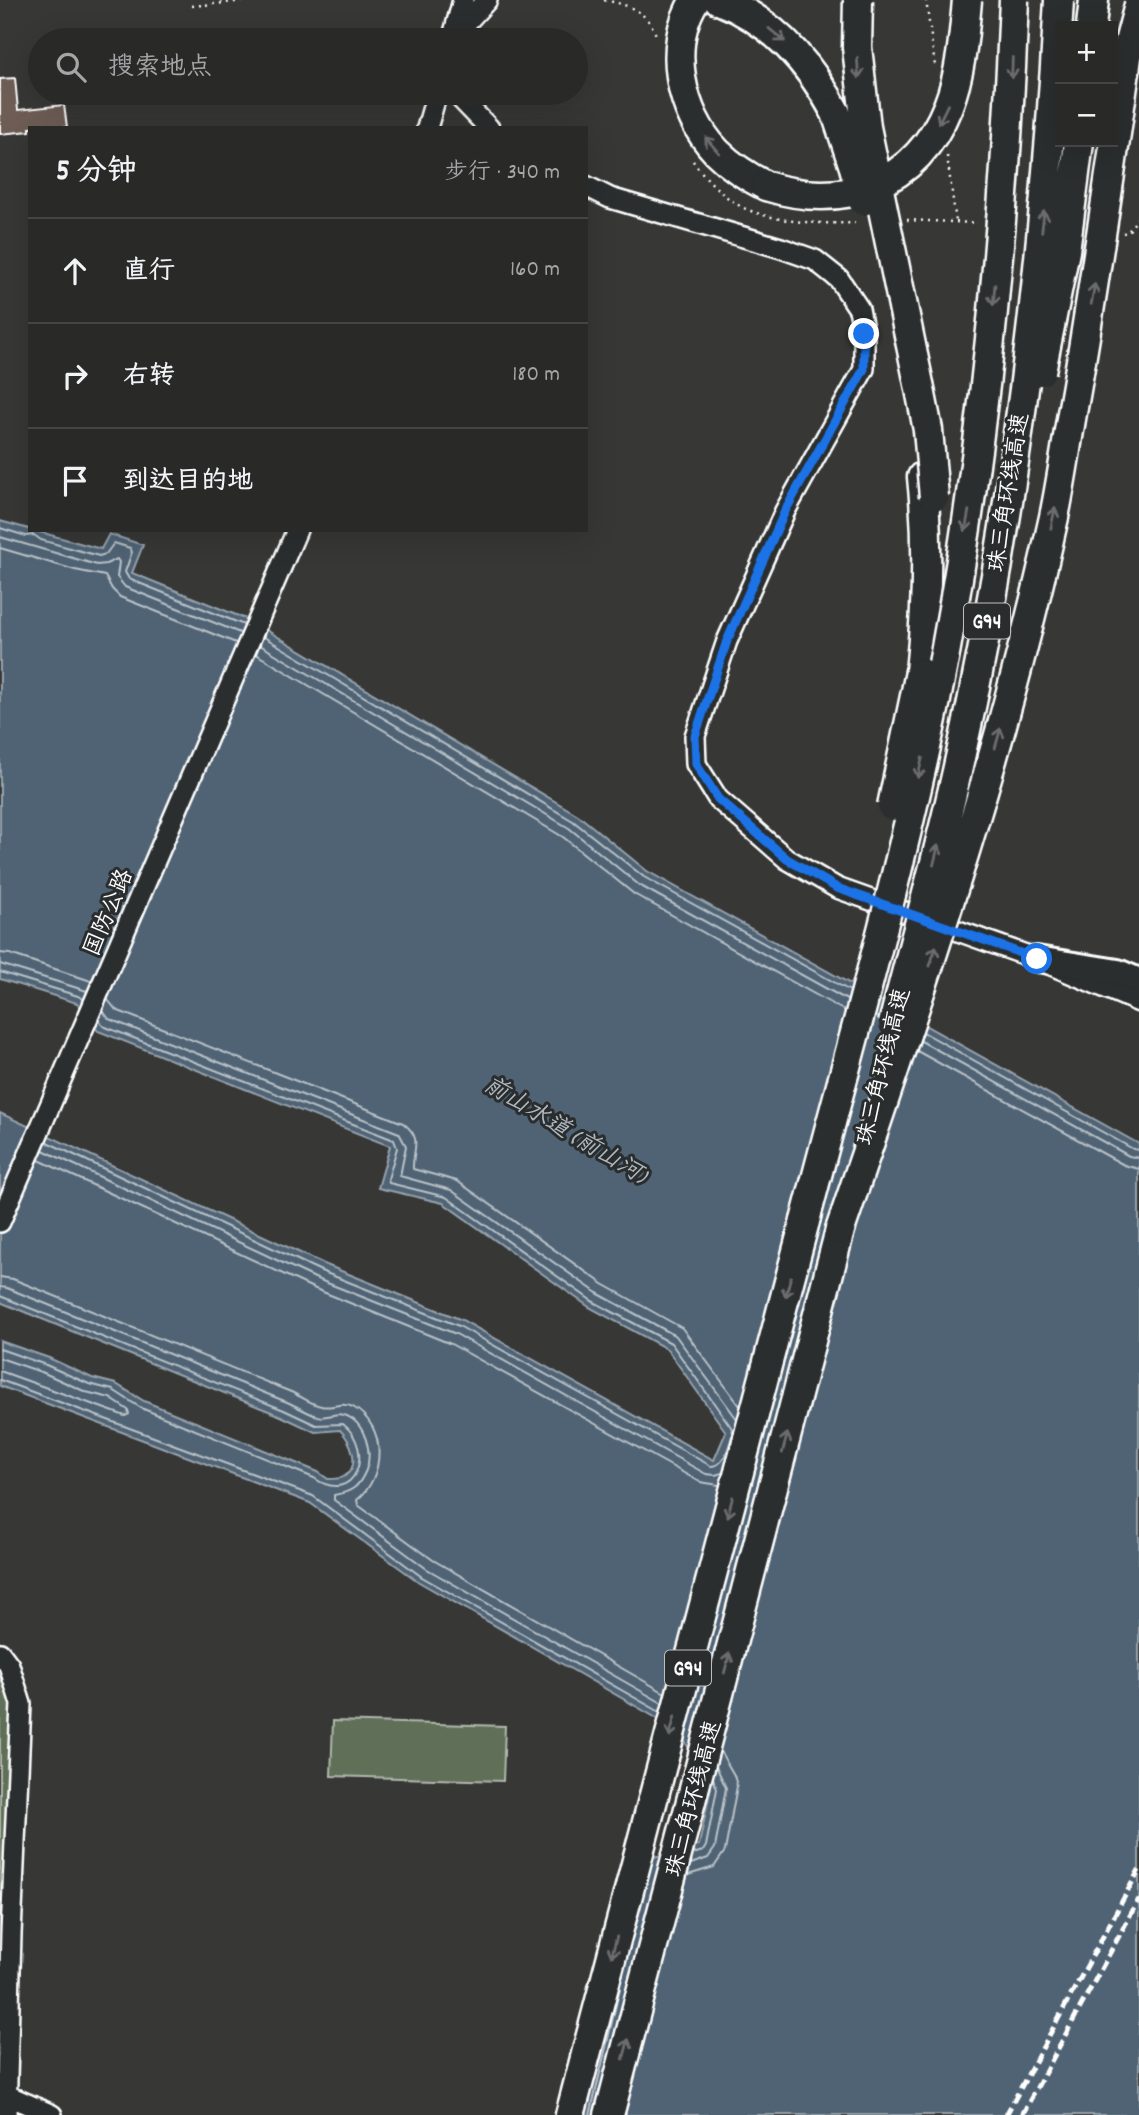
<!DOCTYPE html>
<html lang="zh">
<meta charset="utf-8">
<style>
body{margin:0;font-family:Dekko,"LXGW WenKai TC",sans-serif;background:#313130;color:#f1f3f6}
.controls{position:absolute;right:21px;top:21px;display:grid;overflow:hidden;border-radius:0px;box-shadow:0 7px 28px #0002}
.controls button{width:63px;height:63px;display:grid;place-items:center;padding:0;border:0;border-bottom:2px solid #454545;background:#292928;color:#f1f3f6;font:35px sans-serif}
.stop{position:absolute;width:21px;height:21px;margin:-16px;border:5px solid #1a73e8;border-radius:50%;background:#fff}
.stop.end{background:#1a73e8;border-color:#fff;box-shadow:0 2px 7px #0008}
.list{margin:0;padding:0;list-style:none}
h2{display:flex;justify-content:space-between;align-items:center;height:91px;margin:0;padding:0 28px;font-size:30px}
h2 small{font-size:23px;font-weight:400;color:#a5a6a8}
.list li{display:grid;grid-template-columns:46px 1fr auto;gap:21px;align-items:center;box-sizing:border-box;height:105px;padding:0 28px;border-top:2px solid #454545}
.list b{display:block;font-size:26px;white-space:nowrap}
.list em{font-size:23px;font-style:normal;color:#a5a6a8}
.icon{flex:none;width:38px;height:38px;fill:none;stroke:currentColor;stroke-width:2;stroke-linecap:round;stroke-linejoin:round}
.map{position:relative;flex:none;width:1139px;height:2115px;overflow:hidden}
.search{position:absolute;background:#292928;box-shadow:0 7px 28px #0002;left:28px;top:28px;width:560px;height:77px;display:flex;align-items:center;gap:18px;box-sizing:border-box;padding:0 24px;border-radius:38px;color:#a5a6a8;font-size:26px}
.panel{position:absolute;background:#292928;box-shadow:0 7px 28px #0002;left:28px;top:126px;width:560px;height:406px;border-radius:0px}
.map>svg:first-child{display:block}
.green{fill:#617058;stroke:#b0b8ac;stroke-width:2}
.water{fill:#506474;stroke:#96a2ac;stroke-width:2}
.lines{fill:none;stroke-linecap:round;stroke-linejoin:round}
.shore{stroke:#b9c1c7;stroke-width:2}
.building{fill:#6d5d55;stroke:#fff;stroke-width:2}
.minor-casing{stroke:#fff;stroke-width:24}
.major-casing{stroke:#fff;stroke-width:30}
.highway-casing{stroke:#fff;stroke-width:33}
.path{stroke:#fff;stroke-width:2.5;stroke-dasharray:2 5;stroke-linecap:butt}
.minor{stroke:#2a2d2e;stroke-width:19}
.major{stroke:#2a2d2e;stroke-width:24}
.highway{stroke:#2a2d2e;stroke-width:28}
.rail{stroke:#fff;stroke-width:5;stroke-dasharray:10 5;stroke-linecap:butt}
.highway-bridge-casing{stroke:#fff;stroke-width:33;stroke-linecap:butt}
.highway-bridge{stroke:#2a2d2e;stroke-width:28}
.oneway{stroke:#6a6c6d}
.route{stroke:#1a73e8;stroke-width:9}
.labels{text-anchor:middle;stroke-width:6;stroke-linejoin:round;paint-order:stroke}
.shield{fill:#2a2d2e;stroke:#bfc0c0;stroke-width:2}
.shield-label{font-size:21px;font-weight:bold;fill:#fff}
.street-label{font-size:23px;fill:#fff;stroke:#2a2d2e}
.water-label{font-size:24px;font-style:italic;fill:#b0b9c0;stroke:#2a2d2e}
</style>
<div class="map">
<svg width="1139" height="2115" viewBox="0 0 1139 2115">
<rect width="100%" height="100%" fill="#373736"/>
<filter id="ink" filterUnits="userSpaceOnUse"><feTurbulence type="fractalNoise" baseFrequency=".0143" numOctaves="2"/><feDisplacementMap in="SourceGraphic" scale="14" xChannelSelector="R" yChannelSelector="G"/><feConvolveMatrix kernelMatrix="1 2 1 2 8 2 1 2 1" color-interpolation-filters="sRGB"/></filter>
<g filter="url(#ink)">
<path class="green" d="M0 1657 19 1704 7 1960H0Z
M333 1721 505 1726 503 1781 331 1776Z"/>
<path class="water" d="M0 521 101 549 109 534 143 545 132 573 251 621 578 815 647 871 1139 1144V2115H583L613 1992 605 1927 635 1862 699 1845 711 1787 679 1731 419 1582 310 1503 0 1386V1341L49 1358 92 1378 116 1384 144 1401 318 1472 328 1479C333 1479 341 1479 345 1476 361 1465 351 1441 340 1430L315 1432 281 1416 0 1302V1113L324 1264 462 1320 714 1460 726 1432 667 1349 589 1307 443 1203 378 1188 390 1146 98 1031 77 1003 0 979Z"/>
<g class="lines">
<path class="shore" d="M0 528 26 536 34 535 41 540 99 556 106 554 114 543 130 548 132 552 125 572 129 579 244 625
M0 537 97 565 106 564 117 559 119 562 117 577 125 587 240 633
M0 548 75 570 105 576 112 589 120 597 236 643
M264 637 573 821 644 877 850 991
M260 645 569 828 639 885 847 1000
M256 654 563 837 634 894 845 1011
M0 953 10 954 91 981
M0 964 87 991
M0 972 78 996 83 999
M108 1000 116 1010 403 1123C424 1139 412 1149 413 1169L457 1181 603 1284 682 1328 740 1406
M103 1011 109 1019 399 1133 406 1146 400 1176 451 1190 597 1293 676 1336 737 1419
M99 1021 103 1026 394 1140 397 1148 388 1179 389 1183 446 1197 592 1301 671 1343 731 1427 733 1432
M923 1032 1133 1149 1139 1150
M921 1041 1129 1156 1139 1158
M917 1051 1124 1165 1139 1169
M47 1142 321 1271 459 1326 711 1466C725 1466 728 1448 732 1436
M43 1150 317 1279 456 1334 706 1474 715 1475 722 1473
M39 1160 313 1288 451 1344 700 1482 719 1485
M0 1277 13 1279 291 1392C300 1396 311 1404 321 1406 332 1409 341 1401 353 1407 388 1427 385 1477 357 1500L358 1505 433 1560 665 1693
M0 1287 7 1288 287 1402C297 1406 307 1413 317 1416 326 1419 335 1412 344 1415 365 1421 373 1453 366 1470 359 1487 352 1492 334 1495V1500L427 1569 662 1703
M0 1296 284 1410 316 1425 343 1424C376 1450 355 1507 314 1478L141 1408 113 1390 89 1384 46 1365 0 1349
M0 1358 44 1373 86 1392 110 1398 128 1410 129 1414 125 1416 0 1371
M0 1380 313 1496 422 1577 660 1712
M693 1854 703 1851 706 1846 717 1789 713 1778
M691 1864 708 1858 715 1848 726 1788 716 1766
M688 1875 714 1867 725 1851 737 1786 734 1775 720 1751
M590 2115 620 1988"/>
</g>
<path class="building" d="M342 33 343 40H249Z
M15 78 18 110 64 105 67 127 30 128V131L0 134V79Z"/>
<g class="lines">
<g class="minor-casing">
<path id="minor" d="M454 33 463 0
M460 40 464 25 487 0
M459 93 461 99 489 128
M427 128 437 93
M586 186 610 198 781 248 815 260 839 279 859 309 864 334V369L785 511 727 641 695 736 696 764 718 799 787 859 837 888 1037 959 1139 1002
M0 1222 297 530
M0 1653 9 1665 21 1704 11 1934 6 2115
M0 2092 52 2115"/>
</g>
<g class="major-casing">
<path id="major" d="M1037 959 1118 972 1139 981"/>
</g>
<g class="highway-casing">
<path id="highway" d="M695 0C666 46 680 114 717 152 731 166 748 177 766 186
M719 0C773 21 809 62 836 113
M1091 26 1094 0
M920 672C927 606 929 542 922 477
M570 2115 805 1221
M609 2115 840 1230"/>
</g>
<path class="path" d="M604 0C630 5 649 12 657 38
M926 0 935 66
M192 6 256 0
M947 156 956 222
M693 161C705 178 726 200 746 209 779 223 820 224 855 223
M907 220 977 223
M1123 233 1128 232 1139 216"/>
<use href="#minor" class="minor"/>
<use href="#major" class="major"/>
<use href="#highway" class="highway"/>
<path class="rail" d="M1006 2115 1139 1870
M1022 2115 1139 1899"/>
<g class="highway-bridge-casing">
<path id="highway-bridge" d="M858 0 857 47 866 127 919 384 928 430 934 497
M836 113 854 167 863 201
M766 186C844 210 916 186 948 106 961 73 964 35 967 0
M1041 371 1065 251 1079 142
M892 806 920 672
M893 1024C915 938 939 853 958 767 1015 515 1045 257 1059 0
M805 1221C850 1048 900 876 936 700 982 470 1005 234 1014 0
M840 1230C920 995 1001 760 1054 517 1062 479 1067 440 1074 402 1095 283 1112 163 1129 43L1139 5"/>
</g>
<use href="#highway-bridge" class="highway-bridge"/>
</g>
<defs><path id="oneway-shaft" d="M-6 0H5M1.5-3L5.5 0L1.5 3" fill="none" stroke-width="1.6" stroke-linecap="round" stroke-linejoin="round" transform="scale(1.75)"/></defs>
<g class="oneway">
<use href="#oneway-shaft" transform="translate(777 35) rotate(39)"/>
<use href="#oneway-shaft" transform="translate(858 68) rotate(86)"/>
<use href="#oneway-shaft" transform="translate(1012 68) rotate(92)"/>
<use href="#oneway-shaft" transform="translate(943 114) rotate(116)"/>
<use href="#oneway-shaft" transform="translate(712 145) rotate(-131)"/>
<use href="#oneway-shaft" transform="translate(1043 221) rotate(-83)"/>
<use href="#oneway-shaft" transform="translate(1093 294) rotate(-80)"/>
<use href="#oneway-shaft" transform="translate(994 295) rotate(95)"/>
<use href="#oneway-shaft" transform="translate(1053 518) rotate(-78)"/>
<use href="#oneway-shaft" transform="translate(967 521) rotate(100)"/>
<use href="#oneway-shaft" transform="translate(998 738) rotate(-74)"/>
<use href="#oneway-shaft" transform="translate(920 768) rotate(103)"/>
<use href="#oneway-shaft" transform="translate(936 855) rotate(-76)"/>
<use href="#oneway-shaft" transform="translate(933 956) rotate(-73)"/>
<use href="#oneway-shaft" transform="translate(788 1287) rotate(105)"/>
<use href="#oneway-shaft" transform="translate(785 1443) rotate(-75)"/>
<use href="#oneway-shaft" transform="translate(730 1507) rotate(105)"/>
<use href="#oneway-shaft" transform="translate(727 1663) rotate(-75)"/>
<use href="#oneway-shaft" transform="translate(672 1727) rotate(105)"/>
<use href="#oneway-shaft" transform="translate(614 1947) rotate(105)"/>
<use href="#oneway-shaft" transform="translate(626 2049) rotate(-75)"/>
</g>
</g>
<g class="lines" filter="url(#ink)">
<path class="route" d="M864 334V369L785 511 727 641 695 736 696 764 718 799 787 859 837 888 1037 959"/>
</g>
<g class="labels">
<g class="shield">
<rect x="964" y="603.5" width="46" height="35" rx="5"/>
<rect x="665" y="1650.5" width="46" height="35" rx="5"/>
</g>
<g class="shield-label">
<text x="987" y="628">G94</text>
<text x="688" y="1675">G94</text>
</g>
<g class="street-label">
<text transform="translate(1007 492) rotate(-81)" y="8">珠三角环线高速</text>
<text transform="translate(107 912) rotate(-67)" y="8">国防公路</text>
<text transform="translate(882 1066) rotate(-76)" y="8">珠三角环线高速</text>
<text transform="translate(692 1798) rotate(-75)" y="8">珠三角环线高速</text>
</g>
<g class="water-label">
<text transform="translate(566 1129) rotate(31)" y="8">前山水道 (前山河)</text>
</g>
</g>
</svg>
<div class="controls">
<button>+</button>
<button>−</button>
</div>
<div class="stop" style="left:1037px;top:959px"></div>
<div class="stop end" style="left:864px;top:334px"></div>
<div class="search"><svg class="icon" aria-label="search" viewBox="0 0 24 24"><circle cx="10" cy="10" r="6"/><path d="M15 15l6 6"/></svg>搜索地点</div>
<section class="panel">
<h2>5 分钟<small>步行 · 340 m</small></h2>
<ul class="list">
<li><svg class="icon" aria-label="ahead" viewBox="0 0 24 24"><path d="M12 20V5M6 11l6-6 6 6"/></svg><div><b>直行</b></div><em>160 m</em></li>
<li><svg class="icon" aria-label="right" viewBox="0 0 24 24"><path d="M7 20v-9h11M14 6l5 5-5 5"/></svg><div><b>右转</b></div><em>180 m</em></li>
<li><svg class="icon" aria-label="arrive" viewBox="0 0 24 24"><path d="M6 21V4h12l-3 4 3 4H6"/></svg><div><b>到达目的地</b></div></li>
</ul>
</section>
</div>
